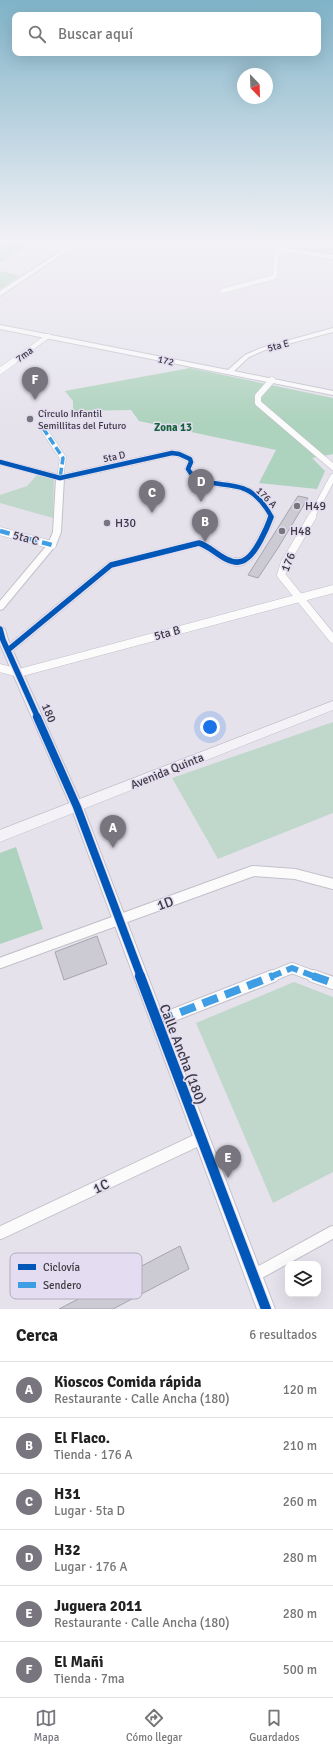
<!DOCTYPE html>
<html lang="es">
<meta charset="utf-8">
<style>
body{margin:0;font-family:Signika,sans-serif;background:#f6f6f6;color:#222}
.controls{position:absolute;right:12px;bottom:12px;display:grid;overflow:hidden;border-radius:8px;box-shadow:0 4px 16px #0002}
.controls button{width:36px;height:36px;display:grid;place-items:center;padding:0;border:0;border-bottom:1px solid #e0e0e0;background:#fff;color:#222;font:20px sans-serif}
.compass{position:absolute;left:237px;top:68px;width:36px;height:36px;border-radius:50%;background:#fff;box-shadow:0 4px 16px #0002;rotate:157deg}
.you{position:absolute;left:210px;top:727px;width:14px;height:14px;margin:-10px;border:3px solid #fff;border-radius:50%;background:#1a73e8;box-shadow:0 0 0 6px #1a73e833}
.badge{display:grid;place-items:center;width:26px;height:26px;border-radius:50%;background:#78757e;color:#fff;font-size:13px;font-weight:700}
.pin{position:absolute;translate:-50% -33px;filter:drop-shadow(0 1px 2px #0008)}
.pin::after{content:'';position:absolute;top:21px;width:14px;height:12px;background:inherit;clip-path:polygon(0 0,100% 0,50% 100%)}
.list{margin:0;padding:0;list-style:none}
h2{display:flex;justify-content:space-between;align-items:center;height:52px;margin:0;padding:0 16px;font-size:17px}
h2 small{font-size:13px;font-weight:400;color:#767676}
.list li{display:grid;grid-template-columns:26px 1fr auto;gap:12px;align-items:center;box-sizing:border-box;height:56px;padding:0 16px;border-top:1px solid #e0e0e0}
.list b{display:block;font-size:15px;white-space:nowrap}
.list p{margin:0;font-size:13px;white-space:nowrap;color:#767676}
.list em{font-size:13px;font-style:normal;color:#767676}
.icon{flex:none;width:22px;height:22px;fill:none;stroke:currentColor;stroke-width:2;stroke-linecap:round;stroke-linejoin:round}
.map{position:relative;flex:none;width:333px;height:1309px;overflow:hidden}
.search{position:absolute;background:#fff;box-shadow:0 4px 16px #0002;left:12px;right:12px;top:12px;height:44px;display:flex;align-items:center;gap:10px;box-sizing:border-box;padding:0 14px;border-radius:8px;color:#767676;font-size:15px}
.sheet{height:388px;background:#fff}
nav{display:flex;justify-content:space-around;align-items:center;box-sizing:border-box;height:56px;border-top:1px solid #e0e0e0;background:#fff;font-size:11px;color:#767676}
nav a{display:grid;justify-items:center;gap:2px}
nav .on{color:#78757e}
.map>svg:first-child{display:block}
.green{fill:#c0d8cb}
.forest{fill:#add2bd}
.building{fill:#cccad2;stroke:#a6a4ac}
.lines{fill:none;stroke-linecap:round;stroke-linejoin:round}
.minor-far4-casing{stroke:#c3c0c9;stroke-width:5.5}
.minor-far3-casing{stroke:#c3c0c9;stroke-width:7}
.minor-far2-casing{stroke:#c3c0c9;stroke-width:9}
.minor-far1-casing{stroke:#c3c0c9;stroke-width:12}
.minor-casing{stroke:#c3c0c9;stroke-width:14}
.tertiary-casing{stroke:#c3c0c9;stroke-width:2}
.secondary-casing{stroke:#c3c0c9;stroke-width:1}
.trunk-casing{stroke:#c0bec4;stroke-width:1}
.minor-far4{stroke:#fbfbfc;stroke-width:4.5}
.minor-far3{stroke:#fbfbfc;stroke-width:6}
.minor-far2{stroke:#fbfbfc;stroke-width:8}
.minor-far1{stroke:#fbfbfc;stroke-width:10}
.minor{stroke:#fbfbfc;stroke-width:12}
.tertiary{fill:#fbfbfc;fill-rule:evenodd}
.secondary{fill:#f4f2f7;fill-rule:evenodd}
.trunk{fill:#e8e4ee;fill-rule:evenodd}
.quiet-far3{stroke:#3f9ee3;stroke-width:3.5;stroke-dasharray:8 3.5;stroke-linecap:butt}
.quiet-far2{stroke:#3f9ee3;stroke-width:4.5;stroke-dasharray:10 4.5;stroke-linecap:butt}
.quiet-far1{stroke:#3f9ee3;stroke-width:6;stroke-dasharray:12 6;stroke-linecap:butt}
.quiet{stroke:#3f9ee3;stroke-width:8;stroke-dasharray:16 8;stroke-linecap:butt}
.cycleway-far3-casing{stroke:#e4ddf1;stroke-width:6}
.cycleway-far2-casing{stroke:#e4ddf1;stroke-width:8}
.cycleway-far1-casing{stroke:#e4ddf1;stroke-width:10}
.cycleway-casing{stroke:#e4ddf1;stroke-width:12}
.cycleway-far3{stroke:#0057b8;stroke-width:4.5}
.cycleway-far2{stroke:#0057b8;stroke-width:5.5}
.cycleway-far1{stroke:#0057b8;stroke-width:8}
.cycleway{stroke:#0057b8;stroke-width:10}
.poi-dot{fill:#78757e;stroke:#e4ddf1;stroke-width:1.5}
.labels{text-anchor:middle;stroke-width:3;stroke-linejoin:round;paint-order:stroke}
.far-street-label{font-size:10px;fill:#3d3a42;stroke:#e4ddf1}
.far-poi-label{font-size:10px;fill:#3d3a42;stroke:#e4ddf1;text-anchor:start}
.far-neighbourhood-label{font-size:11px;font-weight:bold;fill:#126137;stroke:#e4ddf1}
.poi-label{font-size:12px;fill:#3d3a42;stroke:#e4ddf1;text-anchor:start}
.street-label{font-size:12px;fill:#3d3a42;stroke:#e4ddf1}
.near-street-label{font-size:14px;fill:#3d3a42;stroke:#e4ddf1}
.key{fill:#e4ddf1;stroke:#b2acbc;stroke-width:1}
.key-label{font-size:11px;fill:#3d3a42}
</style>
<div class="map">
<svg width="333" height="1309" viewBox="0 0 333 1309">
<rect width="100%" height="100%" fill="#e5e2ec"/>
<path class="green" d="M285 248H333V255Z
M37 475 54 479 53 518 0 503V495L27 486Z
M333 722V813L218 859 172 778Z
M294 982 333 997V1172L273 1203 196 1023Z"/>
<path class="forest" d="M12 241H35L0 263V248Z
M0 271 20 276 0 289Z
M190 368 333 398V454L312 458 325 471 317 489 259 483 276 450 139 421 131 410 73 411V401L65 391Z
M16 847 43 929 0 944V853Z"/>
<path class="building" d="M298 496 308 498 278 548 258 578 248 575Z
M97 936 107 964 64 980 55 952Z
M180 1246 189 1269 113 1309H59Z"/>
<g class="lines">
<g class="minor-far4-casing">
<path id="minor-far4" d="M273 248 280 241
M222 291 275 277 276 258 281 249
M12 362 48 336"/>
</g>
<g class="minor-far3-casing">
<path id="minor-far3" d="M0 371 14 361
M272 380 258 396V403L333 467
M43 428 63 458 60 478 172 453 179 454 190 459 191 462 188 469C197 487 226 482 242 488 255 492 265 505 271 516L270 518
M311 518 333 477"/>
</g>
<g class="minor-far2-casing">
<path id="minor-far2" d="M312 517 285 563 281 575 333 639
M0 531 52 545
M8 650 111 565 199 543C209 546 216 554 226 559 232 562 240 564 246 559 256 553 267 528 271 517
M0 668 19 673 333 589"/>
</g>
<g class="minor-far1-casing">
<path id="minor-far1" d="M0 963 253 871 295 874 333 884
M270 977 292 968 316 977"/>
</g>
<g class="minor-casing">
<path id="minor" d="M313 976 333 983
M158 1021 273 976
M0 1233 202 1138
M253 1276 333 1232"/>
</g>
<g class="tertiary-casing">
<path id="tertiary" d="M76 241H82L0 296V291Z
M222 241H233L333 255V259L224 243Z
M0 325 228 370 245 355 261 348 333 328V332L265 350 249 357 234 371 333 391V395L0 329Z
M0 460 63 476 64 478 61 532 56 545 3 609 0 610V601L48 544 53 532 56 479 0 464Z
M0 626 5 629 8 640 83 807 275 1309H257L71 807 0 644Z"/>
</g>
<g class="secondary-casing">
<path id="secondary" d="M333 701V710L0 842V830Z"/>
</g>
<g class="trunk-casing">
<path id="trunk" d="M0 241H8L0 246Z"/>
</g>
<use href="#minor-far4" class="minor-far4"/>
<use href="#minor-far3" class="minor-far3"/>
<use href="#minor-far2" class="minor-far2"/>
<use href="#minor-far1" class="minor-far1"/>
<use href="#minor" class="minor"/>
<use href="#tertiary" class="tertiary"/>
<use href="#secondary" class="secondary"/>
<use href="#trunk" class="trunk"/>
<path class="quiet-far3" d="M43 428 63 458 60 478"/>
<path class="quiet-far2" d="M0 531 52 545"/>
<path class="quiet-far1" d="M270 977 292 968 316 977"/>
<path class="quiet" d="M313 976 333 983
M158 1021 273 976"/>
<g class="cycleway-far3-casing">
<path id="cycleway-far3" d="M0 462 60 478 172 453 179 454 190 459 191 462 188 469C197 487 226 482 242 488 255 492 265 505 271 516L270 518"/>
</g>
<g class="cycleway-far2-casing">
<path id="cycleway-far2" d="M0 629 3 640 38 718
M8 650 111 565 199 543C209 546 216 554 226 559 232 562 240 564 246 559 256 553 267 528 271 517"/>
</g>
<g class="cycleway-far1-casing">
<path id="cycleway-far1" d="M37 717 77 807 141 977"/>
</g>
<g class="cycleway-casing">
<path id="cycleway" d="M140 976 266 1309"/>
</g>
<use href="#cycleway-far3" class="cycleway-far3"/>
<use href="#cycleway-far2" class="cycleway-far2"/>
<use href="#cycleway-far1" class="cycleway-far1"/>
<use href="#cycleway" class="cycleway"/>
</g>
<linearGradient id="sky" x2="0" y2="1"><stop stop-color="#80b3c8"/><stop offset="0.57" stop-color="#f3f2f6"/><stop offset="1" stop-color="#f3f2f6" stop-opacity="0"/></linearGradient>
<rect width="333" height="424" fill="url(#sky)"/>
<g class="poi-dot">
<circle cx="30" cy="419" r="4"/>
<circle cx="297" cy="506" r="4"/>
<circle cx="107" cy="523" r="4"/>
<circle cx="282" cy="531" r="4"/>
</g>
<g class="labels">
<g class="far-street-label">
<text transform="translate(278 345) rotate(-16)" y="4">5ta E</text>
<text transform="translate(24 354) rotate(-36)" y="4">7ma</text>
<text transform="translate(166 360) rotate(13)" y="4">172</text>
<text transform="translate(114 456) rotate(-12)" y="4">5ta D</text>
<text transform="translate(267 497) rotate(46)" y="4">176 A</text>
</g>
<g class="far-poi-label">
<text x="38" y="417">Círculo Infantil<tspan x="38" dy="12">Semillitas del Futuro</tspan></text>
</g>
<g class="far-neighbourhood-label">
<text x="173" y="431">Zona 13</text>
</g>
<g class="poi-label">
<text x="305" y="510">H49</text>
<text x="115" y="527">H30</text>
<text x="290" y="535">H48</text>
</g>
<g class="street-label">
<text transform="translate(26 538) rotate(15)" y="4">5ta C</text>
<text transform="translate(288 562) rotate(-68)" y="4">176</text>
<text transform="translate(167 633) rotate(-15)" y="4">5ta B</text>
<text transform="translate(49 713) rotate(67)" y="4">180</text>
<text transform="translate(167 771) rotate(-22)" y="4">Avenida Quinta</text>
</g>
<g class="near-street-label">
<text transform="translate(165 903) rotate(-20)" y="5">1D</text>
<text transform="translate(183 1054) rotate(69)" y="5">Calle Ancha (180)</text>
<text transform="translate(101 1186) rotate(-25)" y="5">1C</text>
</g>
</g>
<rect x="10" y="1253" width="132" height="46" rx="6" class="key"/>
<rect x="18" y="1264" width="18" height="6" fill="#0057b8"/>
<rect x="18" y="1282" width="18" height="6" fill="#3f9ee3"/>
<g class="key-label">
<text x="43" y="1271">Ciclovía</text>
<text x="43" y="1289">Sendero</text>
</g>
</svg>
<div class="controls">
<button><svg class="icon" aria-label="layers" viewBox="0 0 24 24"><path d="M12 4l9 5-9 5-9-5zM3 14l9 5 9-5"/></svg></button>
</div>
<svg class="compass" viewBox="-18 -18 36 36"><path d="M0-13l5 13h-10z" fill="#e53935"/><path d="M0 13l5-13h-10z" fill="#767676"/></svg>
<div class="you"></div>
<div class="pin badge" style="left:113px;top:848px">A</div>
<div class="pin badge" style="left:205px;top:542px">B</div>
<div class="pin badge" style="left:152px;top:513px">C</div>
<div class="pin badge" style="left:201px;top:502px">D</div>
<div class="pin badge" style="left:228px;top:1178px">E</div>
<div class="pin badge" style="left:35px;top:400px">F</div>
<div class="search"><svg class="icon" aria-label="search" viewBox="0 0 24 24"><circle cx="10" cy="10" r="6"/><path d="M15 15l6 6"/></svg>Buscar aquí</div>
</div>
<section class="sheet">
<h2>Cerca<small>6 resultados</small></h2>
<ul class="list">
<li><span class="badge">A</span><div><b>Kioscos Comida rápida</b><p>Restaurante · Calle Ancha (180)</p></div><em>120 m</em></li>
<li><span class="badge">B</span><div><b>El Flaco.</b><p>Tienda · 176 A</p></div><em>210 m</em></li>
<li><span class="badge">C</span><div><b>H31</b><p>Lugar · 5ta D</p></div><em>260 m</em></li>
<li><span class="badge">D</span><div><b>H32</b><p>Lugar · 176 A</p></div><em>280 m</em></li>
<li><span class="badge">E</span><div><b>Juguera 2011</b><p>Restaurante · Calle Ancha (180)</p></div><em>280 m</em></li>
<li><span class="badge">F</span><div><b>El Mañi</b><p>Tienda · 7ma</p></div><em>500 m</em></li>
</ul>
</section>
<nav>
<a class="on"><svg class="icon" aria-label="map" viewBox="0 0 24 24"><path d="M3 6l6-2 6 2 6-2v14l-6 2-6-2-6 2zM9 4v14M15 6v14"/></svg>Mapa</a>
<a><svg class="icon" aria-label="directions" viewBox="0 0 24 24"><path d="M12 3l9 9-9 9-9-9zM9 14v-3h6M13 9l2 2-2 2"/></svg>Cómo llegar</a>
<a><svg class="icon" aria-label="saved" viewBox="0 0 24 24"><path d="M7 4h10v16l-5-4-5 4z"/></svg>Guardados</a>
</nav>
